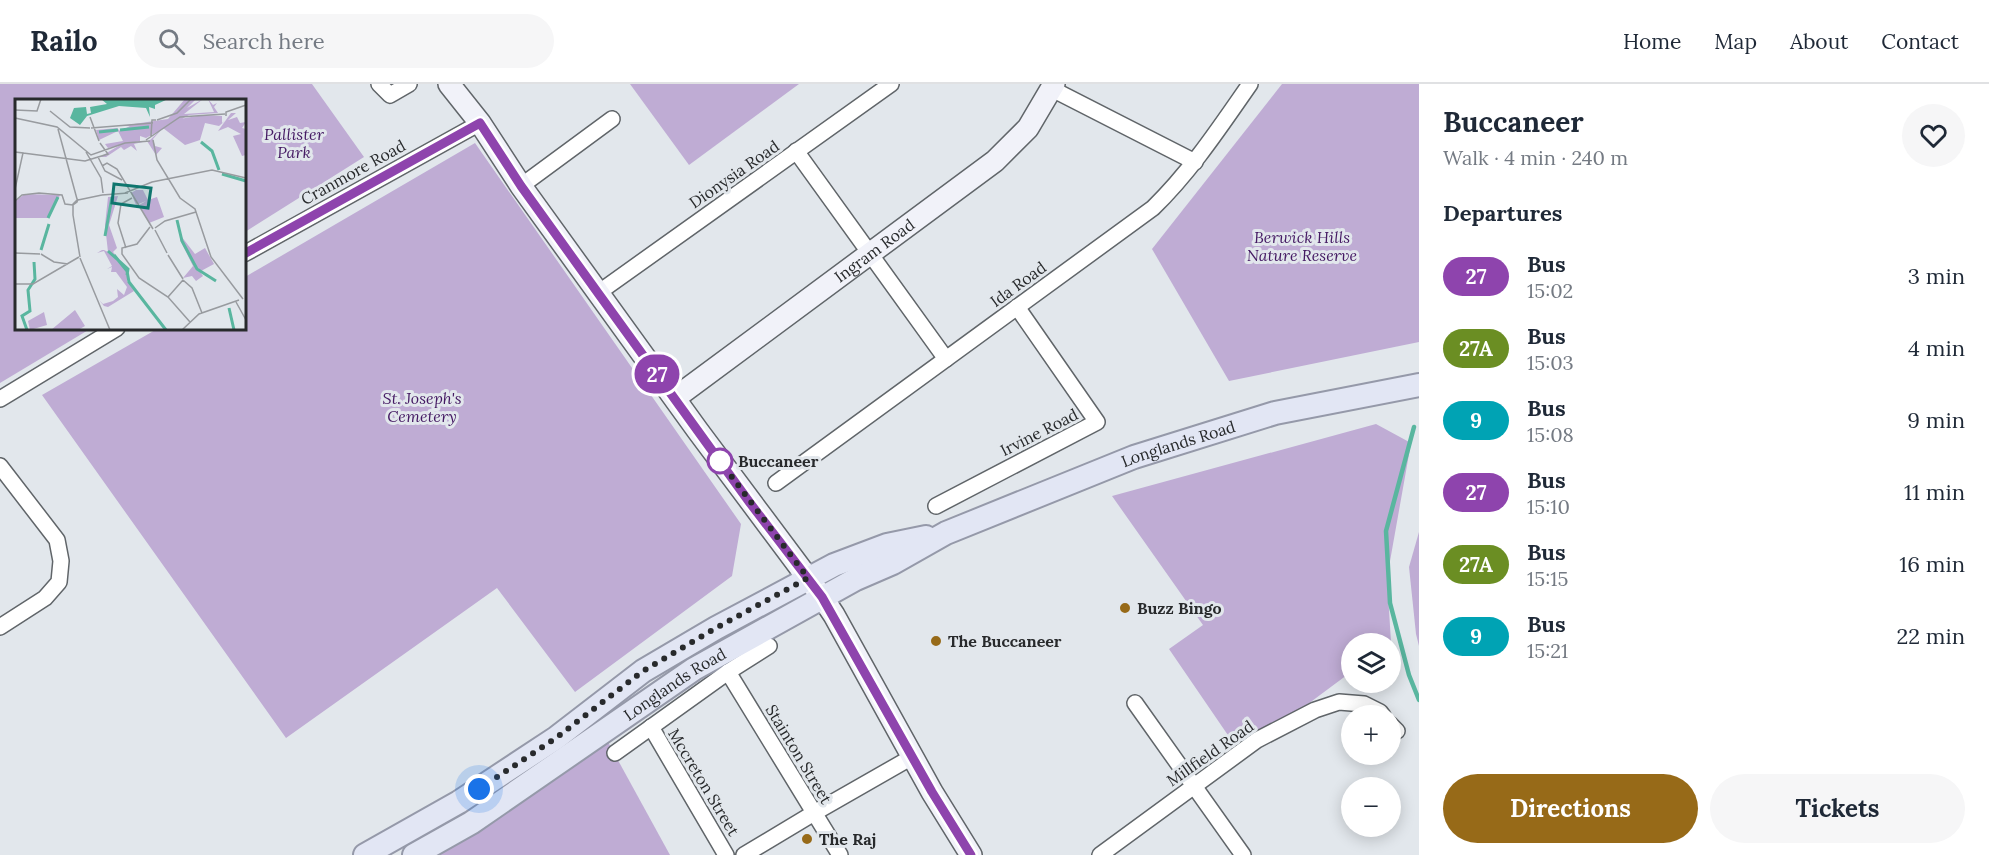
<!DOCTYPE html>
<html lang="en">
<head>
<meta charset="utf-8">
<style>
	body { margin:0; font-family:Lora,serif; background:#f6f6f7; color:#1f2937; height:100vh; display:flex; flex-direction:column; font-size:22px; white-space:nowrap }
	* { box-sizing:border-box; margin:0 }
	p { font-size:20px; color:#747a83 }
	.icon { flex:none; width:33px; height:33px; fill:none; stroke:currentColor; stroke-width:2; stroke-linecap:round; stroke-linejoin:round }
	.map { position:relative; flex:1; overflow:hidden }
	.panel { display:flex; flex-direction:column; background:#fff; width:570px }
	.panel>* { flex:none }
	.badge { padding:0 12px; border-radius:20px; font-size:21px; line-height:39px }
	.controls { position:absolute; left:1341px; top:549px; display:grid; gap:12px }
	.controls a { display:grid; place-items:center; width:60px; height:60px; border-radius:50%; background:#fff; box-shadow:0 3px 15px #0003; font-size:30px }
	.you { position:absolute; width:30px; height:30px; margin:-15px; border:4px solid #fff; border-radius:50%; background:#1a73e8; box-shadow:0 0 0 9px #1a73e833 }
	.map>.badge { position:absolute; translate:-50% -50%; box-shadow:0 0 0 3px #fff }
	h2 { padding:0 24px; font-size:22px; line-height:54px }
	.round { display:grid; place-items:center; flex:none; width:63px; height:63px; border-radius:32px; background:#f6f6f7 }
	.head { display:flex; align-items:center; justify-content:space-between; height:102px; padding:0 24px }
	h1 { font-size:28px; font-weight:800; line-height:45px }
	.action { display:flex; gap:12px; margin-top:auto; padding:12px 24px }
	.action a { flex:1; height:69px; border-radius:36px; background:#976a18; color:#fff; font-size:24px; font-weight:800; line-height:69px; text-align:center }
	.action a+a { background:#f6f6f7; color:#1f2937 }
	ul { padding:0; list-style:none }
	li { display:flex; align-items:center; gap:18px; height:72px; padding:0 24px }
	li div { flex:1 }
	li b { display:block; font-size:22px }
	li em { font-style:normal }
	li .badge { min-width:66px; font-weight:700; text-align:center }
	header { display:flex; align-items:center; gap:36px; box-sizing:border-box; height:84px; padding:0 30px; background:#fff; border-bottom:2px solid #e0e1e3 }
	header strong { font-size:28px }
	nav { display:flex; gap:33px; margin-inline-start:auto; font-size:21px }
	.search { width:420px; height:54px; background:#f6f6f7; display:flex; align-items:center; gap:15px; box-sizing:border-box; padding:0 21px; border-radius:33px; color:#747a83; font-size:22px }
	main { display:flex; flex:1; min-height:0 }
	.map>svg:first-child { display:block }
</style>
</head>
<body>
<header>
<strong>Railo</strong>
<div class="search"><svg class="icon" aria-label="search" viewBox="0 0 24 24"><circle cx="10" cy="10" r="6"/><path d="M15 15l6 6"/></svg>Search here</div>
<nav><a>Home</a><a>Map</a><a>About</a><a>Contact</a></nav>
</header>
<main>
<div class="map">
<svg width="1419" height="771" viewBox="0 0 1419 771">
	<rect width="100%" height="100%" fill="#e2e7ec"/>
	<g fill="#bfacd4">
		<polygon points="0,0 312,0 364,73 245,148 244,16 16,16 16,244 90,245 0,299"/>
		<polygon points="630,0 799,0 689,81"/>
		<polygon points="1282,0 1419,0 1419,258 1229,297 1152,165"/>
		<polygon points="475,59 741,440 732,492 575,608 497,504 286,654 42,311 157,245 244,244 245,193"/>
		<polygon points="1376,340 1411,359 1387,494 1391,558 1352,560 1351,588 1277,643 1234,660 1169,565 1203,541 1112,412"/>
		<polygon points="1419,448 1419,562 1416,550 1409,483"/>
		<polygon points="608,658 670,771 433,771"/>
	</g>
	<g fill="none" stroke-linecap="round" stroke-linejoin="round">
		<polyline stroke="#59b69f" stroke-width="4.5" points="1414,343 1386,447 1390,519 1409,591 1419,616"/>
		<g stroke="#606569" stroke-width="18">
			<g id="street">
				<polyline points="379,0 390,11 409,0"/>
				<polyline points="1052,5 1195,78"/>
				<polyline points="796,67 946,275"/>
				<polyline points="521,102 612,35"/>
				<polyline points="244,170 480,39"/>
				<polyline points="598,209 891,0"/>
				<polyline points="0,315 117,244"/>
				<polyline points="0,382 57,456 61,477 59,498 45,514 0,543"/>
				<path d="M 776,399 L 1153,124 C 1191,87 1220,43 1250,0"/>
				<polyline points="936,422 1097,338 1017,223"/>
				<polyline points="728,588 840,771"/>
				<polyline points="1135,619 1243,771"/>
				<polyline points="1390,640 1397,647"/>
				<polyline points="651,643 726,771"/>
				<polyline points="615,669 728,588 769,562"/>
				<polyline points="744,771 814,729 912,673"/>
				<polyline points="1100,771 1257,656 1315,626 1339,618 1364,620 1380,628 1383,632"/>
			</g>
		</g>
		<g stroke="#606569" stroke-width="24">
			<g id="secondary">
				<polyline points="449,0 480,39 521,102 698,347 822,513 834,531 932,708 971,771"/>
				<path id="s1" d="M 675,314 L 995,77 L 1028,44 L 1054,0"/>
			</g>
		</g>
		<g stroke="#9599a9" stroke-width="26">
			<g id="primary">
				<polyline points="365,771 459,718 556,654 643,587 716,544 834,481 887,461 926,453"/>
				<path id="s2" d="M 414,771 L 471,739 L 694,585 L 856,495 L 893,479 L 946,449 L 1134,373 L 1275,329 L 1419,301"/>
			</g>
		</g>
		<use href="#street" stroke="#fff" stroke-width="15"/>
		<use href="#secondary" stroke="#f1f2f9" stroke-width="21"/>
		<use href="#primary" stroke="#e2e6f4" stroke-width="22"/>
	</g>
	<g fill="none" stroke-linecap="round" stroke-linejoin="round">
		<g stroke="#fff" stroke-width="14">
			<polyline id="line" points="244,170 480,39 521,102 598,209 750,419 822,513 932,708 971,771"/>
		</g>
		<use href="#line" stroke="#8e44ad" stroke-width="9"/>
		<polyline stroke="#282a2c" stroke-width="6" stroke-dasharray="0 10.8" points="479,705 556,654 643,587 716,544 808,494 720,377"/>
	</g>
	<circle fill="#fff" stroke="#8e44ad" stroke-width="3" cx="720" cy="377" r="12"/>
	<g fill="#976a18" stroke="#e2e7ec" stroke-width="2">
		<circle cx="1125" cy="524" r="6"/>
		<circle cx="936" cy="557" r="6"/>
		<circle cx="807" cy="755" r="6"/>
	</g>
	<g text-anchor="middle" stroke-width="6" stroke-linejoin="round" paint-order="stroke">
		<g font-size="16" font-style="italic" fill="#441963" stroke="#e2e7ec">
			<text x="294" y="56">Pallister<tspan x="294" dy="18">Park</tspan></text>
			<text x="1302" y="159">Berwick Hills<tspan x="1302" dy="18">Nature Reserve</tspan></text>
			<text x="422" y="320">St. Joseph's<tspan x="422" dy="18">Cemetery</tspan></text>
		</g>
		<g font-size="16" fill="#282a2c" stroke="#e2e7ec">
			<text transform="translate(353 88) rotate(-29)" y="6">Cranmore Road</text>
			<text transform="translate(734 90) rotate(-35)" y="6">Dionysia Road</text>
			<text dy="6" stroke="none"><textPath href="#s1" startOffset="248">Ingram Road</textPath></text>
			<text transform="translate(1018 200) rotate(-36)" y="6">Ida Road</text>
			<text transform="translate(1039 348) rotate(-27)" y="6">Irvine Road</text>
			<text dy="6" stroke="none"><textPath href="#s2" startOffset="872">Longlands Road</textPath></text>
			<text dy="6" stroke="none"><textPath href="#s2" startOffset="312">Longlands Road</textPath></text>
			<text transform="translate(1210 669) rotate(-35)" y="6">Millfield Road</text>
			<text transform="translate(799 670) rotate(59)" y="6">Stainton Street</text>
			<text transform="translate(704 698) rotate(59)" y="6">Mccreton Street</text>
		</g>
		<g font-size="16" font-weight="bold" fill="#282a2c" stroke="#e2e7ec" text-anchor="start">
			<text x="738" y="383">Buccaneer</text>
		</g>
		<g font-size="16" font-weight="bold" fill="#282a2c" stroke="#e2e7ec" text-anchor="start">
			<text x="1137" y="530">Buzz Bingo</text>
			<text x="948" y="563">The Buccaneer</text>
			<text x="819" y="761">The Raj</text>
		</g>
	</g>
	<g transform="translate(15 15)">
		<rect width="231" height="231" fill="#e2e7ec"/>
		<path d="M 170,0 L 181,0 L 172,9 L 188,0 L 169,15 L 199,13 L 193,0 L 198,6 L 202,4 L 199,8 L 203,14 L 174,16 L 131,39 L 125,37 L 125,42 L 93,49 L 90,45 L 108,42 L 103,32 L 84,41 L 81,31 L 102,29 L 105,32 L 115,27 L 105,27 L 153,20 ZM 216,14 L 221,14 L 213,21 L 222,18 L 225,24 L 231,23 L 227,29 L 231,30 L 231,56 L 227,57 L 218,37 L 226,35 L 213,28 L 203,32 ZM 188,16 L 207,17 L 207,24 L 210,22 L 204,27 L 190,24 L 185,41 L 170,46 L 148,29 L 138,40 L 140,47 L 147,49 L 141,56 L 132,42 L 119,45 L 122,52 L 116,47 L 109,51 L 106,48 L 91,58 L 85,58 L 105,46 L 113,44 L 134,42 L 152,25 L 159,21 ZM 121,91 L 128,91 L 133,101 L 142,98 L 149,118 L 134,124 L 124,106 L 131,102 L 121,106 L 116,94 ZM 10,95 L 45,96 L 34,119 L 0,119 L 0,102 ZM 103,97 L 94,126 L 102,149 L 98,153 L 112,169 L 112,182 L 119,192 L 93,208 L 89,207 L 84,201 L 88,205 L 98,202 L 103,198 L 102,190 L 109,196 L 112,188 L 101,173 L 96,173 L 97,168 L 92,170 L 97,167 L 89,152 L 82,154 L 87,151 L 89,151 L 93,153 L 90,126 L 93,98 ZM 166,137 L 180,155 L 190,149 L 199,165 L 186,172 L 180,166 L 188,177 L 181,182 L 177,177 L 168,179 L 178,167 L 165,141 ZM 60,211 L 70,227 L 63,231 L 36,231 ZM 29,213 L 32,226 L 15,231 L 13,222 Z" fill="#bfacd4"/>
		<path d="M 86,0 L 153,0 L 140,6 L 140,10 L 134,8 L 135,18 L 131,9 L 104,7 L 72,17 L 65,26 L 55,19 L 59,9 L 71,8 L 72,15 L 76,14 L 75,8 L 92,5 Z" fill="#59b69f"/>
		<path fill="none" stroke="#59b69f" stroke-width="3" d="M 105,31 L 134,28M 84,33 L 103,31M 186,43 L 197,52 L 204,71M 207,75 L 231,82M 33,119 L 43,98M 162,121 L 167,142 L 182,170 L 201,182M 90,137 L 97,98M 26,151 L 34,125M 93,152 L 113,170 L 112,176M 99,156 L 112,172 L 114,183 L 151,231M 214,209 L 219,231M 12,231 L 7,217 L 15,212 L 13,191 L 20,180 L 19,163"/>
		<path fill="none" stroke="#989b9f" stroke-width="1.5" d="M 0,11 L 22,12 L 26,0M 35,12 L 55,28 L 75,29M 211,17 L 211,13 L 231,6M 75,18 L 84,42M 0,19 L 42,28 L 76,56 L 110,44 L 135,42M 142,21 L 162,14 L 176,0M 76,29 L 138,24M 43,30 L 62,100M 136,37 L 137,21 L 141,21M 131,41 L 165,18 L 210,15M 138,41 L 142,61 L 165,99 L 180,110 L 196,158 L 228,200M 0,53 L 8,54 L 0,90M 71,53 L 86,79 L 88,94M 8,54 L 70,62 L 93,55 L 85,44M 83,58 L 90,72 L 107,81M 87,67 L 92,64 L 102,70 L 138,130M 110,94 L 137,83 L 197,71 L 231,79M 87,96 L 113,94M 63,101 L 87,96M 0,102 L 7,96 L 24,94 L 47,96 L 50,105 L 58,106M 58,106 L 62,103 L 63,100 L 58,105 L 58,116 L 65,158M 135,128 L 122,145 L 107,149 L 107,155 L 124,179 L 153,198 L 175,223M 140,129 L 150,122 L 181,113M 140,131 L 152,154M 111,149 L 103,124 L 106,105 L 117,99M 0,154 L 25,155M 26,155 L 39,163 L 53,165M 153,156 L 168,180M 65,159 L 95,231M 168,181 L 177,189 L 187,214M 0,185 L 18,185 L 64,158M 153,198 L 168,181M 221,203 L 231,221M 167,231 L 184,215 L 224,201"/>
		<path fill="#0f766e" fill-opacity="0.15" stroke="#0f766e" stroke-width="3" d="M 99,85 L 136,89 L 133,109 L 97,104 Z"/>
		<rect width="231" height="231" fill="none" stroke="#282a2c" stroke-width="3"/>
	</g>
</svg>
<div class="controls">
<a><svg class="icon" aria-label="layers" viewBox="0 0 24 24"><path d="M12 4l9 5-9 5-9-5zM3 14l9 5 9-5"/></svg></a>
<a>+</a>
<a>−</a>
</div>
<div class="you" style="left:479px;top:705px"></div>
<b class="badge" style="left:657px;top:290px;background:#8e44ad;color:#fff">27</b>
</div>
<section class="panel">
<div class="head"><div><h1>Buccaneer</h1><p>Walk · 4 min · 240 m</p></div><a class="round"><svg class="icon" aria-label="heart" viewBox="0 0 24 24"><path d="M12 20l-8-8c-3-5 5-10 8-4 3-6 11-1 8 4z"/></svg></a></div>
<h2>Departures</h2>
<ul>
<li><span class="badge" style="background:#8e44ad;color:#fff">27</span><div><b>Bus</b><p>15:02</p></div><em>3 min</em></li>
<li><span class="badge" style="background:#6b8e23;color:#fff">27A</span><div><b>Bus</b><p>15:03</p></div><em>4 min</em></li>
<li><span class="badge" style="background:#00a3b4;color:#fff">9</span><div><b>Bus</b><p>15:08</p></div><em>9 min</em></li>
<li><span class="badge" style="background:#8e44ad;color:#fff">27</span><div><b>Bus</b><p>15:10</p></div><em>11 min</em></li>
<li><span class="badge" style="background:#6b8e23;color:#fff">27A</span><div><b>Bus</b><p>15:15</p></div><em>16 min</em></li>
<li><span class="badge" style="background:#00a3b4;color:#fff">9</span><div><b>Bus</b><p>15:21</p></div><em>22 min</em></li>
</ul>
<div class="action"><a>Directions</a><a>Tickets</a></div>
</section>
</main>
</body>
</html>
